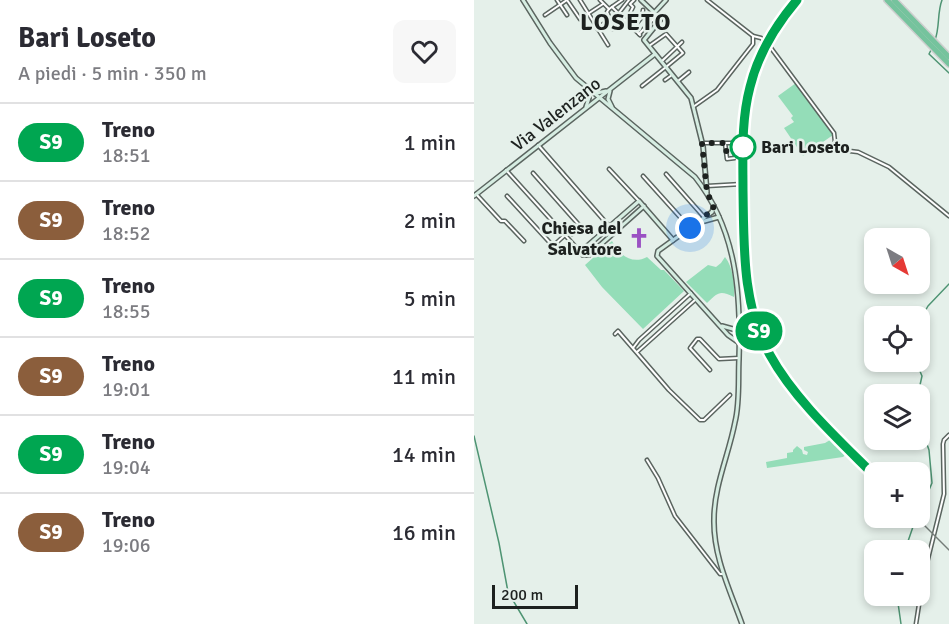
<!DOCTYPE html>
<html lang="it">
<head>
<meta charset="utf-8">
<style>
	body { margin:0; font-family:Signika,sans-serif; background:#f7f7f7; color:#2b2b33; height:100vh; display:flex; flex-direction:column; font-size:22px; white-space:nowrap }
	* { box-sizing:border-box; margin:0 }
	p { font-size:20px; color:#7c7c81 }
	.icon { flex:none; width:33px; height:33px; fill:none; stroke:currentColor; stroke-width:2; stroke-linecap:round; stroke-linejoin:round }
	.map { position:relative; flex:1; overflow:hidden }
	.drawer { display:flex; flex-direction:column; background:#fff; width:474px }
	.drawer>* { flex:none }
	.badge { padding:0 12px; border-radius:20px; font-size:21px; line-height:39px }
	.needle { width:39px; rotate:141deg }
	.tools { position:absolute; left:390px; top:228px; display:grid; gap:12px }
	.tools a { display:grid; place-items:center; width:66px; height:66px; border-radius:12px; background:#fff; box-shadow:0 3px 9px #0003; font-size:30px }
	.scale { position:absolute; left:18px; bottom:15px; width:86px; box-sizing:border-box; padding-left:6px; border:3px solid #1d211f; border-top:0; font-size:16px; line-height:21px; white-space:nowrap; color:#1d211f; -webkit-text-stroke:4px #e5f0ea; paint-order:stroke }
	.you { position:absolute; width:30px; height:30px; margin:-15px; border:4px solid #fff; border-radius:50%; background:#1a73e8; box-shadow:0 0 0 9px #1a73e833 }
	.map>.badge { position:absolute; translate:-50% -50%; box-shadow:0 0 0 3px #fff }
	.round { display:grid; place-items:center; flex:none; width:63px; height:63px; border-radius:12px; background:#f7f7f7 }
	.overview { display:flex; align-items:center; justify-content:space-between; height:102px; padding:0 18px }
	h1 { font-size:28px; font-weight:700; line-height:45px }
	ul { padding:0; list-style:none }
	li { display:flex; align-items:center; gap:18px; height:78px; padding:0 18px; border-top:2px solid #e1e1e2 }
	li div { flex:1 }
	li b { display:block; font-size:22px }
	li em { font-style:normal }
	li .badge { min-width:66px; font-weight:700; text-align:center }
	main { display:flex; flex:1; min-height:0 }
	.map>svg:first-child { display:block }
</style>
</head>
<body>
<main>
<section class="drawer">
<div class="overview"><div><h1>Bari Loseto</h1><p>A piedi · 5 min · 350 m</p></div><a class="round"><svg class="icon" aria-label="heart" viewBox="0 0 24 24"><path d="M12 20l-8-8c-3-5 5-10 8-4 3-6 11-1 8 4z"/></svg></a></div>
<ul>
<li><span class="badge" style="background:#00a651;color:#fff">S9</span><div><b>Treno</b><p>18:51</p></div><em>1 min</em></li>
<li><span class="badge" style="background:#8b5e3c;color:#fff">S9</span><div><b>Treno</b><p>18:52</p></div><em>2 min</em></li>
<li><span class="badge" style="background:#00a651;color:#fff">S9</span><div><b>Treno</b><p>18:55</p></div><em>5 min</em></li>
<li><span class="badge" style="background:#8b5e3c;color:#fff">S9</span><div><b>Treno</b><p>19:01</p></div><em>11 min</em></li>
<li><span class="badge" style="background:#00a651;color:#fff">S9</span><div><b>Treno</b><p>19:04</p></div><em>14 min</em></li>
<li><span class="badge" style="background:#8b5e3c;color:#fff">S9</span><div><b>Treno</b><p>19:06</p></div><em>16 min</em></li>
</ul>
</section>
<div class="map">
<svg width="475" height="624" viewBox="0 0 475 624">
	<rect width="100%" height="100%" fill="#e5f0ea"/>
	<polygon fill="#d4e7dc" points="273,85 279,88 274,113 274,182 264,182 262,140"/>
	<g fill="#94ddb8">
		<polygon points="322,83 359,135 329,156 310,128 320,122 317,118 319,116 304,96"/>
		<path d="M 138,241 C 145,255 158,265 173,257 L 187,270 L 190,270 L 210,291 L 169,329 L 128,287 L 111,265 Z"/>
		<path d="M 251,257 C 259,267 261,285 260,297 C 246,290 244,292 233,303 L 212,282 L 234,265 L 242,267 L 247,263 Z"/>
		<polygon points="356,440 361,446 363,441 368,446 372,454 369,457 293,468 292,462 313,458 313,453 319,452 319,450 323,446 328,450 329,454 333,455 334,452 330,450 330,447 351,443"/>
	</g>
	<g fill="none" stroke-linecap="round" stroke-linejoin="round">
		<g stroke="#4e9473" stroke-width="1.5">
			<path d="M 461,40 C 466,27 463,13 468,0"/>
			<polyline points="457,50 455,54 475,73"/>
			<polyline points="446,320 454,306 475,284"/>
			<polyline points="442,362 448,376 444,394"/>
			<polyline points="446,425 455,450 458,483 446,511"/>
			<polyline points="0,436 25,543 34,592 53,624"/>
			<polyline points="431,550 442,518"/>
			<polyline points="423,596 427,624"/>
		</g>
		<g stroke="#5b6560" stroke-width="5">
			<g id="street">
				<polyline points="83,0 93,15"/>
				<polyline points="93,0 106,19 129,4"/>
				<polyline points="106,0 134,45"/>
				<polyline points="126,0 135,9"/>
				<polyline points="233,0 279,36 287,38 294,44 360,133 361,142 367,150 384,152 415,167 475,216"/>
				<polyline points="138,7 166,35"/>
				<polyline points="135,9 148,0"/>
				<polyline points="135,9 133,12 136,19"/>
				<polyline points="144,14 155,0"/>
				<polyline points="71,15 93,0"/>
				<polyline points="133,21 142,18"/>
				<polyline points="152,21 159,7 156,4 160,0"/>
				<polyline points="123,28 132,22"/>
				<polyline points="159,28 168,17 169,10"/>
				<polyline points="139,29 151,20"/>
				<polyline points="165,34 183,15"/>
				<polyline points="175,46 192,34 209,53 192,67"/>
				<polyline points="188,61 208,42"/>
				<polyline points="191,80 198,75"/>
				<polyline points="204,81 215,72"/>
				<polyline points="168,86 192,67"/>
				<polyline points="219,107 243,90 279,44 279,36"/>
				<polyline points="228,143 260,143 261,158 253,159 251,143"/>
				<polyline points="64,145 135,226"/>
				<polyline points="135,169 165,201"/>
				<polyline points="32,170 109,255"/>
				<polyline points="59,173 106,226 98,234 96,232 92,236"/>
				<polyline points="192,174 230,217"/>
				<polyline points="169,176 215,227"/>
				<polyline points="233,186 268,184"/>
				<polyline points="2,194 27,221 31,221 50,241"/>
				<polyline points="33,196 79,246 91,235"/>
				<polyline points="141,334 144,331 195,390 226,420 230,420 256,395"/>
				<polyline points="159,348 165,340 217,293"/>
				<polyline points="163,352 221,300"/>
				<polyline points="236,370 216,348 223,339 226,339 245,359 265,358"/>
				<polyline points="173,460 184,478 201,516 246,574 249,574"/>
				<polyline points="442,624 449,579 470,494 469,444 470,440 475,435"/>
			</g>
		</g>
		<g stroke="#5b6560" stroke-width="6">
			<g id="secondary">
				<path d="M 49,0 L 76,43 L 102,78 L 221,177 C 263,230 267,294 265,359 C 264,379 266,402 261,422 C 255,454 240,486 240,519 C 239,556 256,590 268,624"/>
				<polyline points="167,0 187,19 170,40 217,98 229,146 233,192"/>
				<polyline points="181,12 192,0"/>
				<polyline points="111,88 115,98 112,107"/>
				<polyline points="118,91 123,93 132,91"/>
				<polyline points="136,91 134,99 138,107"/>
				<polyline points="0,196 181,54"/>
				<polyline points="170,206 115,255 109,255 111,248 165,201 199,240"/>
				<polyline points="240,206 238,212 184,251 183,256 254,335 264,342"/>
				<polyline points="227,222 245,217"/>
				<polyline points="248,326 266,331"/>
			</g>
		</g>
		<g stroke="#cdcece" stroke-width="8">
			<g id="highway">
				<polyline points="413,0 475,64"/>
				<polyline points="420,0 475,57"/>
			</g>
		</g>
		<use href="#street" stroke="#fff" stroke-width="2"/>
		<use href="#secondary" stroke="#d6ede2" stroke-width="3"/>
		<use href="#highway" stroke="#75c39d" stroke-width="5"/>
		<g stroke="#757c78" stroke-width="1.5">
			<path d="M 323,0 C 301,26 284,55 276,87 C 267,121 269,156 269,191 C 270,247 268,305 296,355 C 319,398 366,440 400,475"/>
			<polyline points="443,518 475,550"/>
		</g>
	</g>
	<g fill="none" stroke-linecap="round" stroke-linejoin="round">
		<g stroke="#fff" stroke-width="14">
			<path id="line" d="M 323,0 C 301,26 284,54 276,87 C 267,121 269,156 269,191 C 270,247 268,305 296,355 C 320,399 365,440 400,475"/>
		</g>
		<use href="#line" stroke="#00a651" stroke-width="9"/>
		<polyline stroke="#1d211f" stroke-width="6" stroke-dasharray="0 10.8" points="216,228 240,209 233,192 228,143 251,143 252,151 261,151 269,147"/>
	</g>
	<defs>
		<g id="church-bare" transform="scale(1.62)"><path d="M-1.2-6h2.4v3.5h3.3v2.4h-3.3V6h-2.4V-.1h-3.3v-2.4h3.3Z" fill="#9a51c3" stroke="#e5f0ea" stroke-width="2.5" paint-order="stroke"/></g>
	</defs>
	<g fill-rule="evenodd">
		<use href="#church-bare" x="165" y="238"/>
	</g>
	<circle fill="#fff" stroke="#00a651" stroke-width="3" cx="269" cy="147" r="12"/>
	<g text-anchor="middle" stroke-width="5" stroke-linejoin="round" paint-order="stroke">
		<g font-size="18" fill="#1d211f" stroke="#e5f0ea">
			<text transform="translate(82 114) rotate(-38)" y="6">Via Valenzano</text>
		</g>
		<g font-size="18" font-weight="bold" fill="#1d211f" stroke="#e5f0ea" text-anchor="start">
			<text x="287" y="153">Bari Loseto</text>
		</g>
		<g font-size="18" font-weight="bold" fill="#1d211f" stroke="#e5f0ea" text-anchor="end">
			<text x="148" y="234">Chiesa del<tspan x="148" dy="21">Salvatore</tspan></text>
		</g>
		<g font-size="24" font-weight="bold" letter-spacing="1.5" fill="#1d211f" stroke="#e5f0ea">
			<text x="152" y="30">LOSETO</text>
		</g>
	</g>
</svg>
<div class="tools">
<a><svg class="needle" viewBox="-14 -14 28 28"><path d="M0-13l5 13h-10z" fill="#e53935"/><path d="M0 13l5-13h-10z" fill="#7c7c81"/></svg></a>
<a><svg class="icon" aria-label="locate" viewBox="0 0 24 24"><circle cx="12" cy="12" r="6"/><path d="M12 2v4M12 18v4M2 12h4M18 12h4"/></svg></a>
<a><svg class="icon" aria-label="layers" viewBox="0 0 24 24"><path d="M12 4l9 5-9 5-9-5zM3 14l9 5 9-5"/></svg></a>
<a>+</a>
<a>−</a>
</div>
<div class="scale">200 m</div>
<div class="you" style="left:216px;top:228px"></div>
<b class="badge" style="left:285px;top:331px;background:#00a651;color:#fff">S9</b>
</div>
</main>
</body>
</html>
